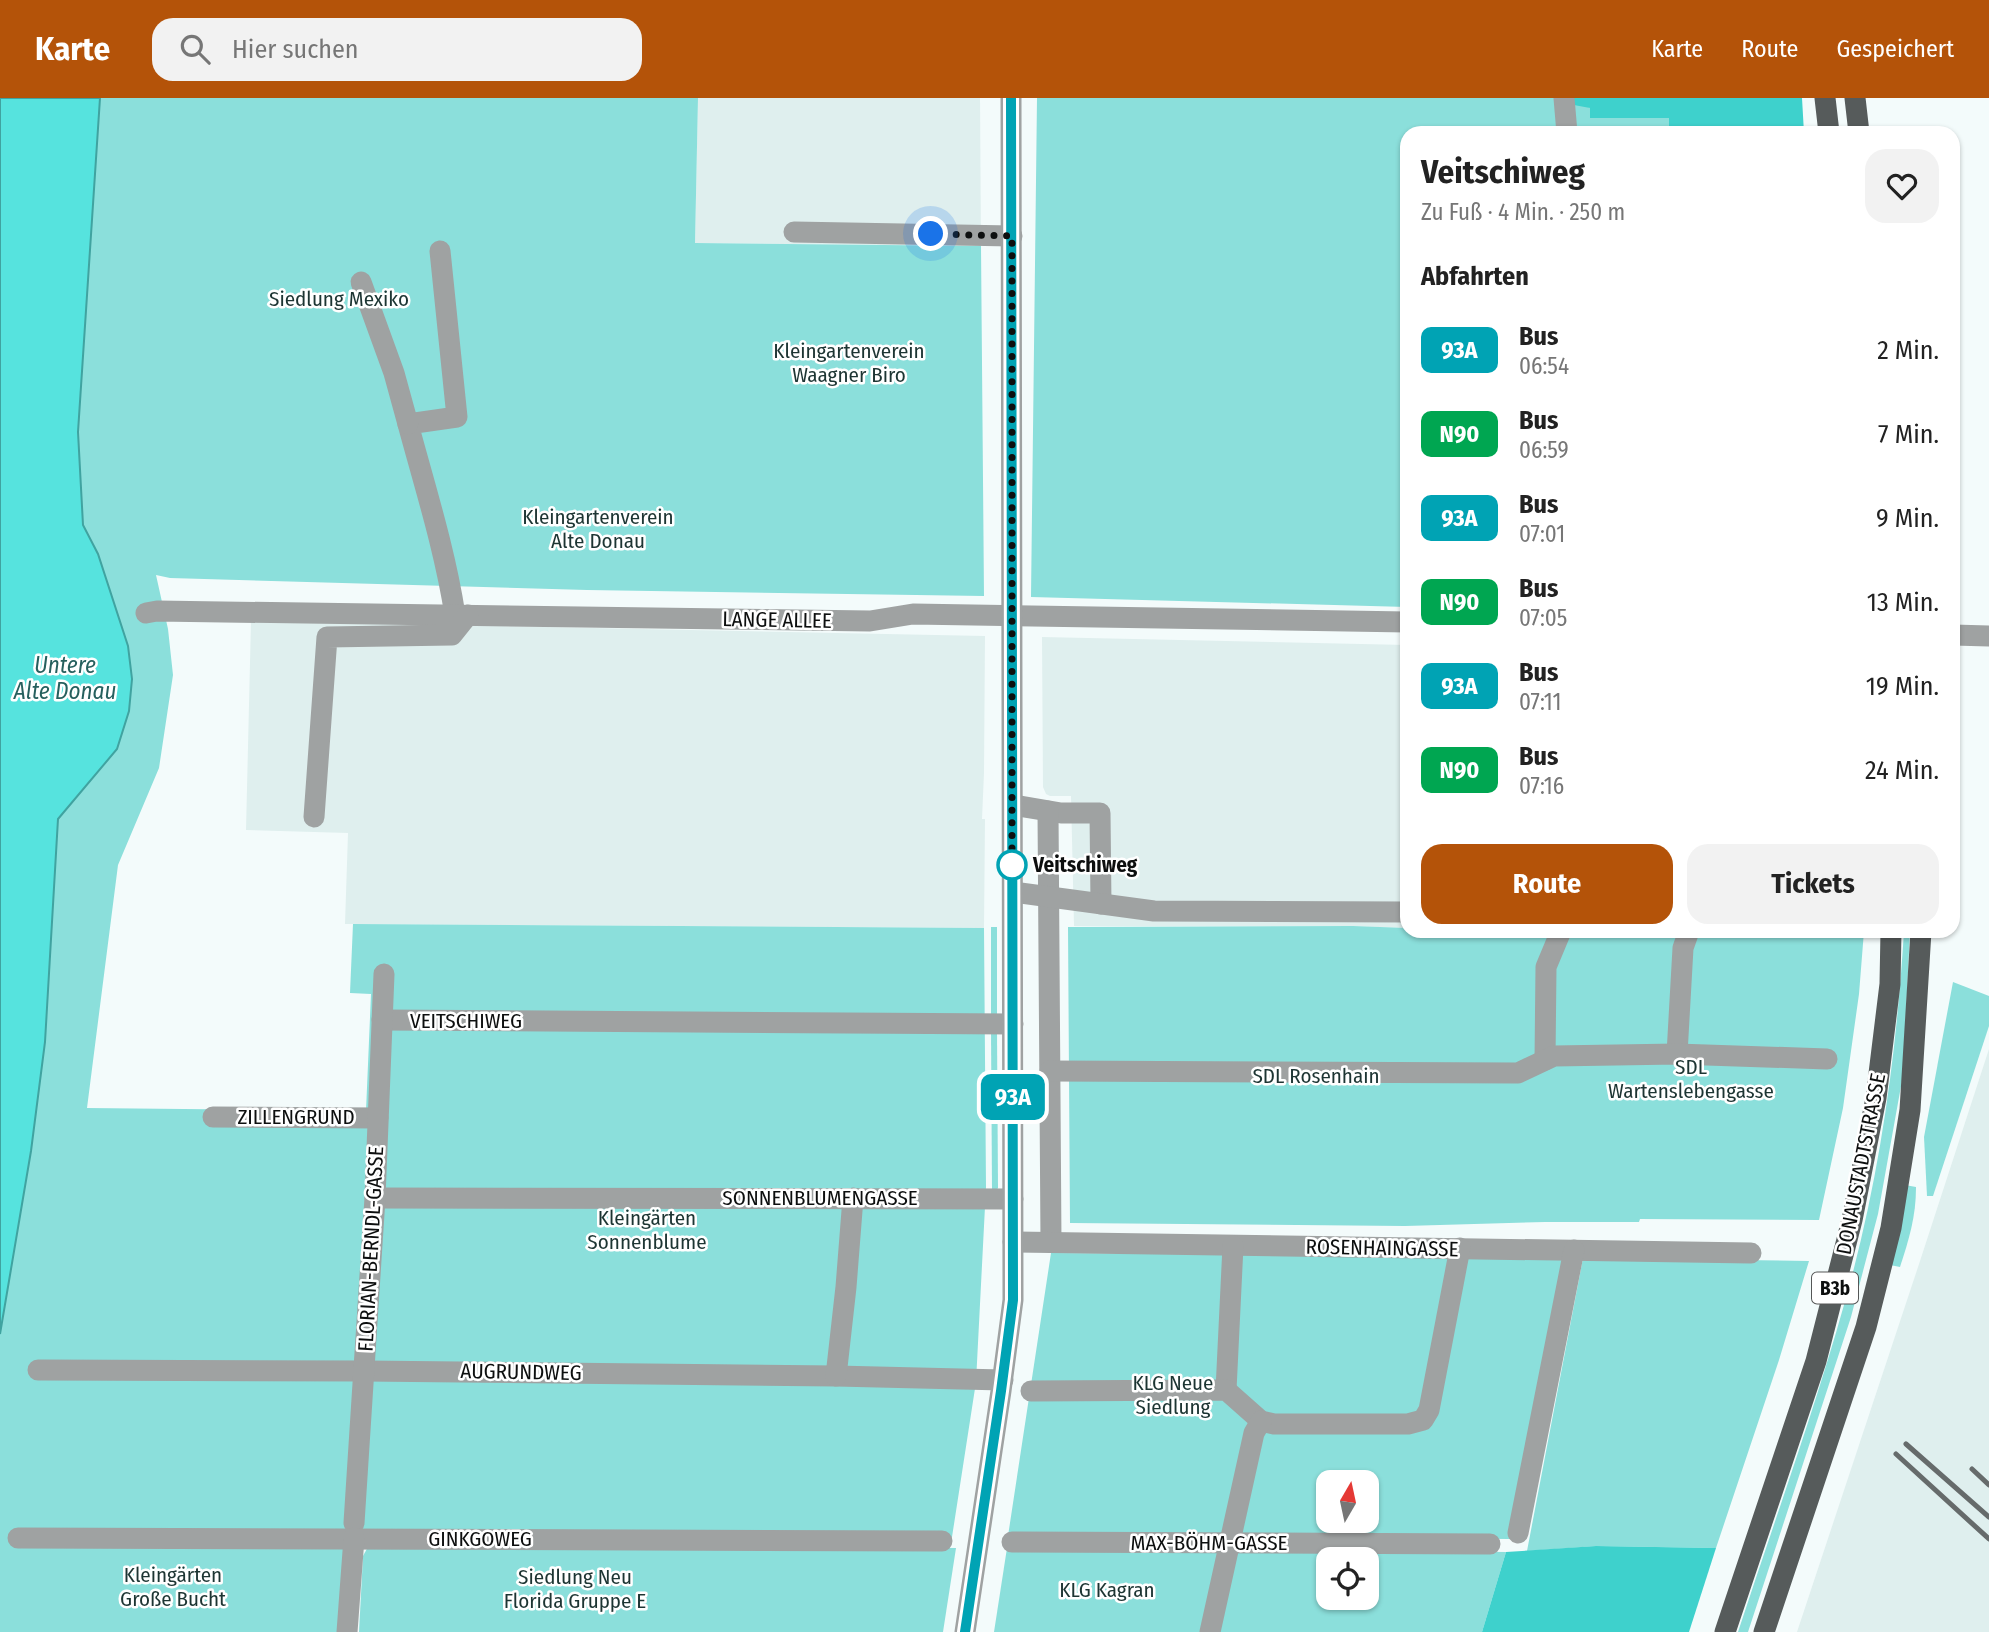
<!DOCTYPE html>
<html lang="de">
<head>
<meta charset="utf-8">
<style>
	body { margin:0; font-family:"Fira Sans Condensed",sans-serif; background:#f2f2f2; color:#222; height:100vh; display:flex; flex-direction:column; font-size:26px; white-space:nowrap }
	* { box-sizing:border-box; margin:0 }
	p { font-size:23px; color:#767676 }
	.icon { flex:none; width:38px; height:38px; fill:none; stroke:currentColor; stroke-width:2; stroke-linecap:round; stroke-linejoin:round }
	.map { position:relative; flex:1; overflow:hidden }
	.details { position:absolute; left:1400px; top:28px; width:560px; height:812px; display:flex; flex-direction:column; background:#fff; border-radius:21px; box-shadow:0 2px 5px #0004 }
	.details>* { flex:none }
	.badge { padding:0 14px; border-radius:10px; font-size:24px; line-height:46px }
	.needle { width:46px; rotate:9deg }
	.fabs { position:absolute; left:1316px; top:1372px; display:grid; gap:14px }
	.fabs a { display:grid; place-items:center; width:63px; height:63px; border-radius:14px; background:#fff; box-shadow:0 2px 5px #0004; font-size:35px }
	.you { position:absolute; width:35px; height:35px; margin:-18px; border:5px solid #fff; border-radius:50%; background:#1a73e8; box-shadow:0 0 0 10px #1a73e833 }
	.map>.badge { position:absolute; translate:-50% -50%; box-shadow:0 0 0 4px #fff }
	h2 { padding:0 21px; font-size:26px; line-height:63px }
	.round { display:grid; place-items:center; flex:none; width:74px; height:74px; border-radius:21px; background:#f2f2f2 }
	.head { display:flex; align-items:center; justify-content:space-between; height:119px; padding:0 21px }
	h1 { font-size:33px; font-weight:700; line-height:52px }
	.primary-button { display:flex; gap:14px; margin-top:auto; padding:14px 21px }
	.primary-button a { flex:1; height:80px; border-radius:21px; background:#b45309; color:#fff; font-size:28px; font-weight:700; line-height:80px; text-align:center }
	.primary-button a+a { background:#f2f2f2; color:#222 }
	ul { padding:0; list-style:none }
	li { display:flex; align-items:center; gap:21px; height:84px; padding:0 21px }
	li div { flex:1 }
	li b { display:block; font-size:26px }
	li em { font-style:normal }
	li .badge { min-width:77px; font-weight:700; text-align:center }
	header { display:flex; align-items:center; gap:42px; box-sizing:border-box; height:98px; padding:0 35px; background:#b45309; color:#fff }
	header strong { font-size:33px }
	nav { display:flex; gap:38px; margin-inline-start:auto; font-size:24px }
	.search { width:490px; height:63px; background:#f2f2f2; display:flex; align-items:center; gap:18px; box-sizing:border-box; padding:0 24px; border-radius:21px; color:#767676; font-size:26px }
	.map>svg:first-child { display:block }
</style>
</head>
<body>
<header>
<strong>Karte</strong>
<div class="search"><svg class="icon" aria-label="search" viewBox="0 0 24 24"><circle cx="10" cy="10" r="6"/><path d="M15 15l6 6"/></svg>Hier suchen</div>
<nav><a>Karte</a><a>Route</a><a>Gespeichert</a></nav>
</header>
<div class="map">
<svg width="1989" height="1534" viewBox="0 0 1989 1534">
	<rect width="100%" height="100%" fill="#f3fbfb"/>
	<g fill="#dfefee">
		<polygon points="698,0 980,0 981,148 695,145"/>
		<polygon points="251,523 985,538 984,675 982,721 985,721 984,830 345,826 348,735 246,732"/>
		<polygon points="1042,539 1407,547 1407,830 1352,828 1074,828 1071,698 1050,698 1046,696 1043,689"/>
		<polygon points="1989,951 1989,1534 1797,1534 1920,1163"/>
	</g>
	<g fill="#8bdfdb" fill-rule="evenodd">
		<polygon points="100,0 698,0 695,145 981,148 984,498 587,492 170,480 156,477 168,531 173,577 159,670 118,767 87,1010 366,1013 371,896 350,895 353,826 984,830 986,1089 976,1284 952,1439 347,1435 339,1534 0,1534 0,1236 31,1053 45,944 58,721 117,651 129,613 132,581 128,548 98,456 83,427 78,334"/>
		<polygon points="1037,0 1573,0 1590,10 1590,20 1669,20 1669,35 1407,35 1407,509 1031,499"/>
		<polygon points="1353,828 1407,830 1407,833 1864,833 1859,896 1843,1010 1819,1122 1640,1121 1639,1124 1545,1124 1405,1128 1070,1125 1068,829"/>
		<rect x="991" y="829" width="6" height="91"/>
		<path d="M 1904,833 L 1910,833 L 1903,977 L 1878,1116 L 1851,1219 L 1748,1534 L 1738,1534 C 1777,1415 1821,1295 1853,1174 C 1882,1063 1897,948 1904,833 Z"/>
		<polygon points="1953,884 1989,898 1989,928 1933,1098 1927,1098 1924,1039"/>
		<polygon points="991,933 997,933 998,1090 996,1093 992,1092"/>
		<path d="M 1905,1087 L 1916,1089 C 1916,1119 1909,1141 1900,1169 L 1890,1167 Z"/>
		<path d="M 1051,1155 L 1566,1158 L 1511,1441 L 1008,1438 ZM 1328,1384 L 1367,1384 L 1367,1423 L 1328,1423 Z"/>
		<polygon points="1583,1160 1809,1163 1779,1262 1716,1450 1596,1448 1527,1453"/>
		<polygon points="514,1445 956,1450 943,1534 359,1534 363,1458 369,1447"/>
		<polygon points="1007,1450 1220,1451 1202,1534 994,1534"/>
		<path d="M 1238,1451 L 1506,1454 L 1482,1534 L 1219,1534 ZM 1328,1461 L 1367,1461 L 1367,1500 L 1328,1500 Z"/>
	</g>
	<g fill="#3ed1cc">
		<polygon points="1573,0 1802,0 1804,35 1669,35 1669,20 1590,20 1590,10 1574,7"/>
		<polygon points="1596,1448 1716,1450 1689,1534 1482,1534 1506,1454"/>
	</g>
	<polygon fill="#56e3de" stroke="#40a3a0" stroke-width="2" points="0,0 100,0 78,334 83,427 98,456 128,548 132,581 129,613 117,651 58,721 45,944 31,1053 0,1236"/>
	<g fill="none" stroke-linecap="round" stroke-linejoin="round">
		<g stroke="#9fa2a2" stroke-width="21">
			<polyline points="1564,0 1567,35"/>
			<polyline points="794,134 1012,138"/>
			<path d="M 440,153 L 457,319 L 408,326 C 425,389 445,452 455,517"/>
			<polyline points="361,184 394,275 408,326"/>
			<polyline points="146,515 157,513 870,523 913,516 1407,524"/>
			<polyline points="1953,537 1989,538"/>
			<polyline points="1013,707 1061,715 1100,715 1101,806"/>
			<polyline points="1048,713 1051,1144"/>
			<polyline points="314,719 327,539 452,537 468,517"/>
			<polyline points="1013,794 1154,813 1407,814"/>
			<polyline points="382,922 1013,926"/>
			<polyline points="1677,956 1683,850 1689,833"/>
			<polyline points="1545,962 1546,869 1561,833"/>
			<polyline points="1050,973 1518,975 1554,958 1677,956 1827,961"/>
			<polyline points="213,1019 378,1020"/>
			<polyline points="375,1100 1013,1101"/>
			<polyline points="1013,1144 1751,1155"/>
			<polyline points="38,1272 364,1273 836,1278 1003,1282"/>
			<polyline points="836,1278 846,1189 853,1100"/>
			<polyline points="1226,1292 1233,1148"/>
			<polyline points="1031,1293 1226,1292 1261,1323 1274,1326 1408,1326 1423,1322 1429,1312 1460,1150"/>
			<polyline points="354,1425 375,1100 384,876"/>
			<polyline points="1518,1435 1574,1152"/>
			<polyline points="18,1440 942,1443"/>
			<polyline points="1012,1444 1490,1446"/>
			<polyline points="347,1534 354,1440"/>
			<polyline points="965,1534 1001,1293 1013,1202 1011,0"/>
			<polyline points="1210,1534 1254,1335 1261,1323"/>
		</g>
		<g stroke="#565b5b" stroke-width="21">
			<polyline points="1825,0 1829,35"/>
			<polyline points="1855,0 1859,35"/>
			<polyline points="1725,1534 1816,1263 1852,1122 1876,1000 1890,886 1891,833"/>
			<polyline points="1764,1534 1866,1229 1891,1130 1910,1012 1921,833"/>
		</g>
		<g stroke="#666b6b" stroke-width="5">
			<polyline points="1906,1346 1989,1419"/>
			<polyline points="1896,1356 1989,1441"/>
			<polyline points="1972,1371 1989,1387"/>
		</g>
	</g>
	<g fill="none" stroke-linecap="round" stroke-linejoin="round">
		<g stroke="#fff" stroke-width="16">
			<polyline id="line" points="965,1534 1001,1293 1013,1202 1011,0"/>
		</g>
		<use href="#line" stroke="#00a3b4" stroke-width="10"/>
		<polyline stroke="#0d0f0f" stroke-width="7" stroke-dasharray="0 12.6" points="931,136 1012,138 1012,767"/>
	</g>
	<circle fill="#fff" stroke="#00a3b4" stroke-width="3.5" cx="1012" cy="767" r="14"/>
	<g text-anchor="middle" stroke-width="5" stroke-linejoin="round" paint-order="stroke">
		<rect fill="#fff" stroke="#565757" stroke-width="2" x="1812" y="1174.5" width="46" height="31" rx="5"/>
		<g font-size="19" font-weight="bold" fill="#0d0f0f">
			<text x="1835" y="1197">B3b</text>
		</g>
		<g font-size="21" fill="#1d3533" stroke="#fff">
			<text x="339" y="208">Siedlung Mexiko</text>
			<text x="849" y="260">Kleingartenverein<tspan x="849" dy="24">Waagner Biro</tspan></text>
			<text x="598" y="426">Kleingartenverein<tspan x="598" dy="24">Alte Donau</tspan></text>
			<text x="1691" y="976">SDL<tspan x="1691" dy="24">Wartenslebengasse</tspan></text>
			<text x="1316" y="985">SDL Rosenhain</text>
			<text x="647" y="1127">Kleingärten<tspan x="647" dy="24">Sonnenblume</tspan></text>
			<text x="1173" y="1292">KLG Neue<tspan x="1173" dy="24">Siedlung</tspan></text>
			<text x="173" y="1484">Kleingärten<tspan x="173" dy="24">Große Bucht</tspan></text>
			<text x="575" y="1486">Siedlung Neu<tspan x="575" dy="24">Florida Gruppe E</tspan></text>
			<text x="1107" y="1499">KLG Kagran</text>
		</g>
		<g font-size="21" fill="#0d0f0f" stroke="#fff">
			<text transform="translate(777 522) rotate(1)" y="7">LANGE ALLEE</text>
			<text x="466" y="930">VEITSCHIWEG</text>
			<text x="296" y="1026">ZILLENGRUND</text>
			<text transform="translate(1861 1066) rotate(-79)" y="7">DONAUSTADTSTRASSE</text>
			<text x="820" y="1107">SONNENBLUMENGASSE</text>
			<text transform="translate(1382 1150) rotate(1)" y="7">ROSENHAINGASSE</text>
			<text transform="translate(371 1151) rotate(-87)" y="7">FLORIAN-BERNDL-GASSE</text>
			<text transform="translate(521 1274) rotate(1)" y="7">AUGRUNDWEG</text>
			<text x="480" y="1448">GINKGOWEG</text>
			<text x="1209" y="1452">MAX-BÖHM-GASSE</text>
		</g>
		<g font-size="21" font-weight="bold" fill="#0d0f0f" stroke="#fff" text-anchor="start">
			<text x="1033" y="774">Veitschiweg</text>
		</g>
		<g font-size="23" font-style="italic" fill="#26605e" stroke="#fff">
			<text x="65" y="575">Untere<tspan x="65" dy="26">Alte Donau</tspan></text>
		</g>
	</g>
</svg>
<div class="fabs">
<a><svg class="needle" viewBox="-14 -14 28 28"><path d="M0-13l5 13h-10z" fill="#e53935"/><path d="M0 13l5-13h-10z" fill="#767676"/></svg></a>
<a><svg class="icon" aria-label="locate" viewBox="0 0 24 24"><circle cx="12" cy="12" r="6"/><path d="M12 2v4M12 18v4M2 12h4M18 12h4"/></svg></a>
</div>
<div class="you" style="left:931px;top:136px"></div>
<b class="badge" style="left:1013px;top:999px;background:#00a3b4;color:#fff">93A</b>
<section class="details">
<div class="head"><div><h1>Veitschiweg</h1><p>Zu Fuß · 4 Min. · 250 m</p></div><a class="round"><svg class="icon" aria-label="heart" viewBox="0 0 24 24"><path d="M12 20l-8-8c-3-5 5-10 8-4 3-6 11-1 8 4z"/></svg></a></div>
<h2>Abfahrten</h2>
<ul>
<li><span class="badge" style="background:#00a3b4;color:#fff">93A</span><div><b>Bus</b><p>06:54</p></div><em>2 Min.</em></li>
<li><span class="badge" style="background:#00a651;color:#fff">N90</span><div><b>Bus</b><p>06:59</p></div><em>7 Min.</em></li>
<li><span class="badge" style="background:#00a3b4;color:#fff">93A</span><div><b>Bus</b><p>07:01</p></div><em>9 Min.</em></li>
<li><span class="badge" style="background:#00a651;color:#fff">N90</span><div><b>Bus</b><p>07:05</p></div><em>13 Min.</em></li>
<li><span class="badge" style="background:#00a3b4;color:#fff">93A</span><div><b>Bus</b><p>07:11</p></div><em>19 Min.</em></li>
<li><span class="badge" style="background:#00a651;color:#fff">N90</span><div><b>Bus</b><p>07:16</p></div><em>24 Min.</em></li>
</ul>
<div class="primary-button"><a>Route</a><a>Tickets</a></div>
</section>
</div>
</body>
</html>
